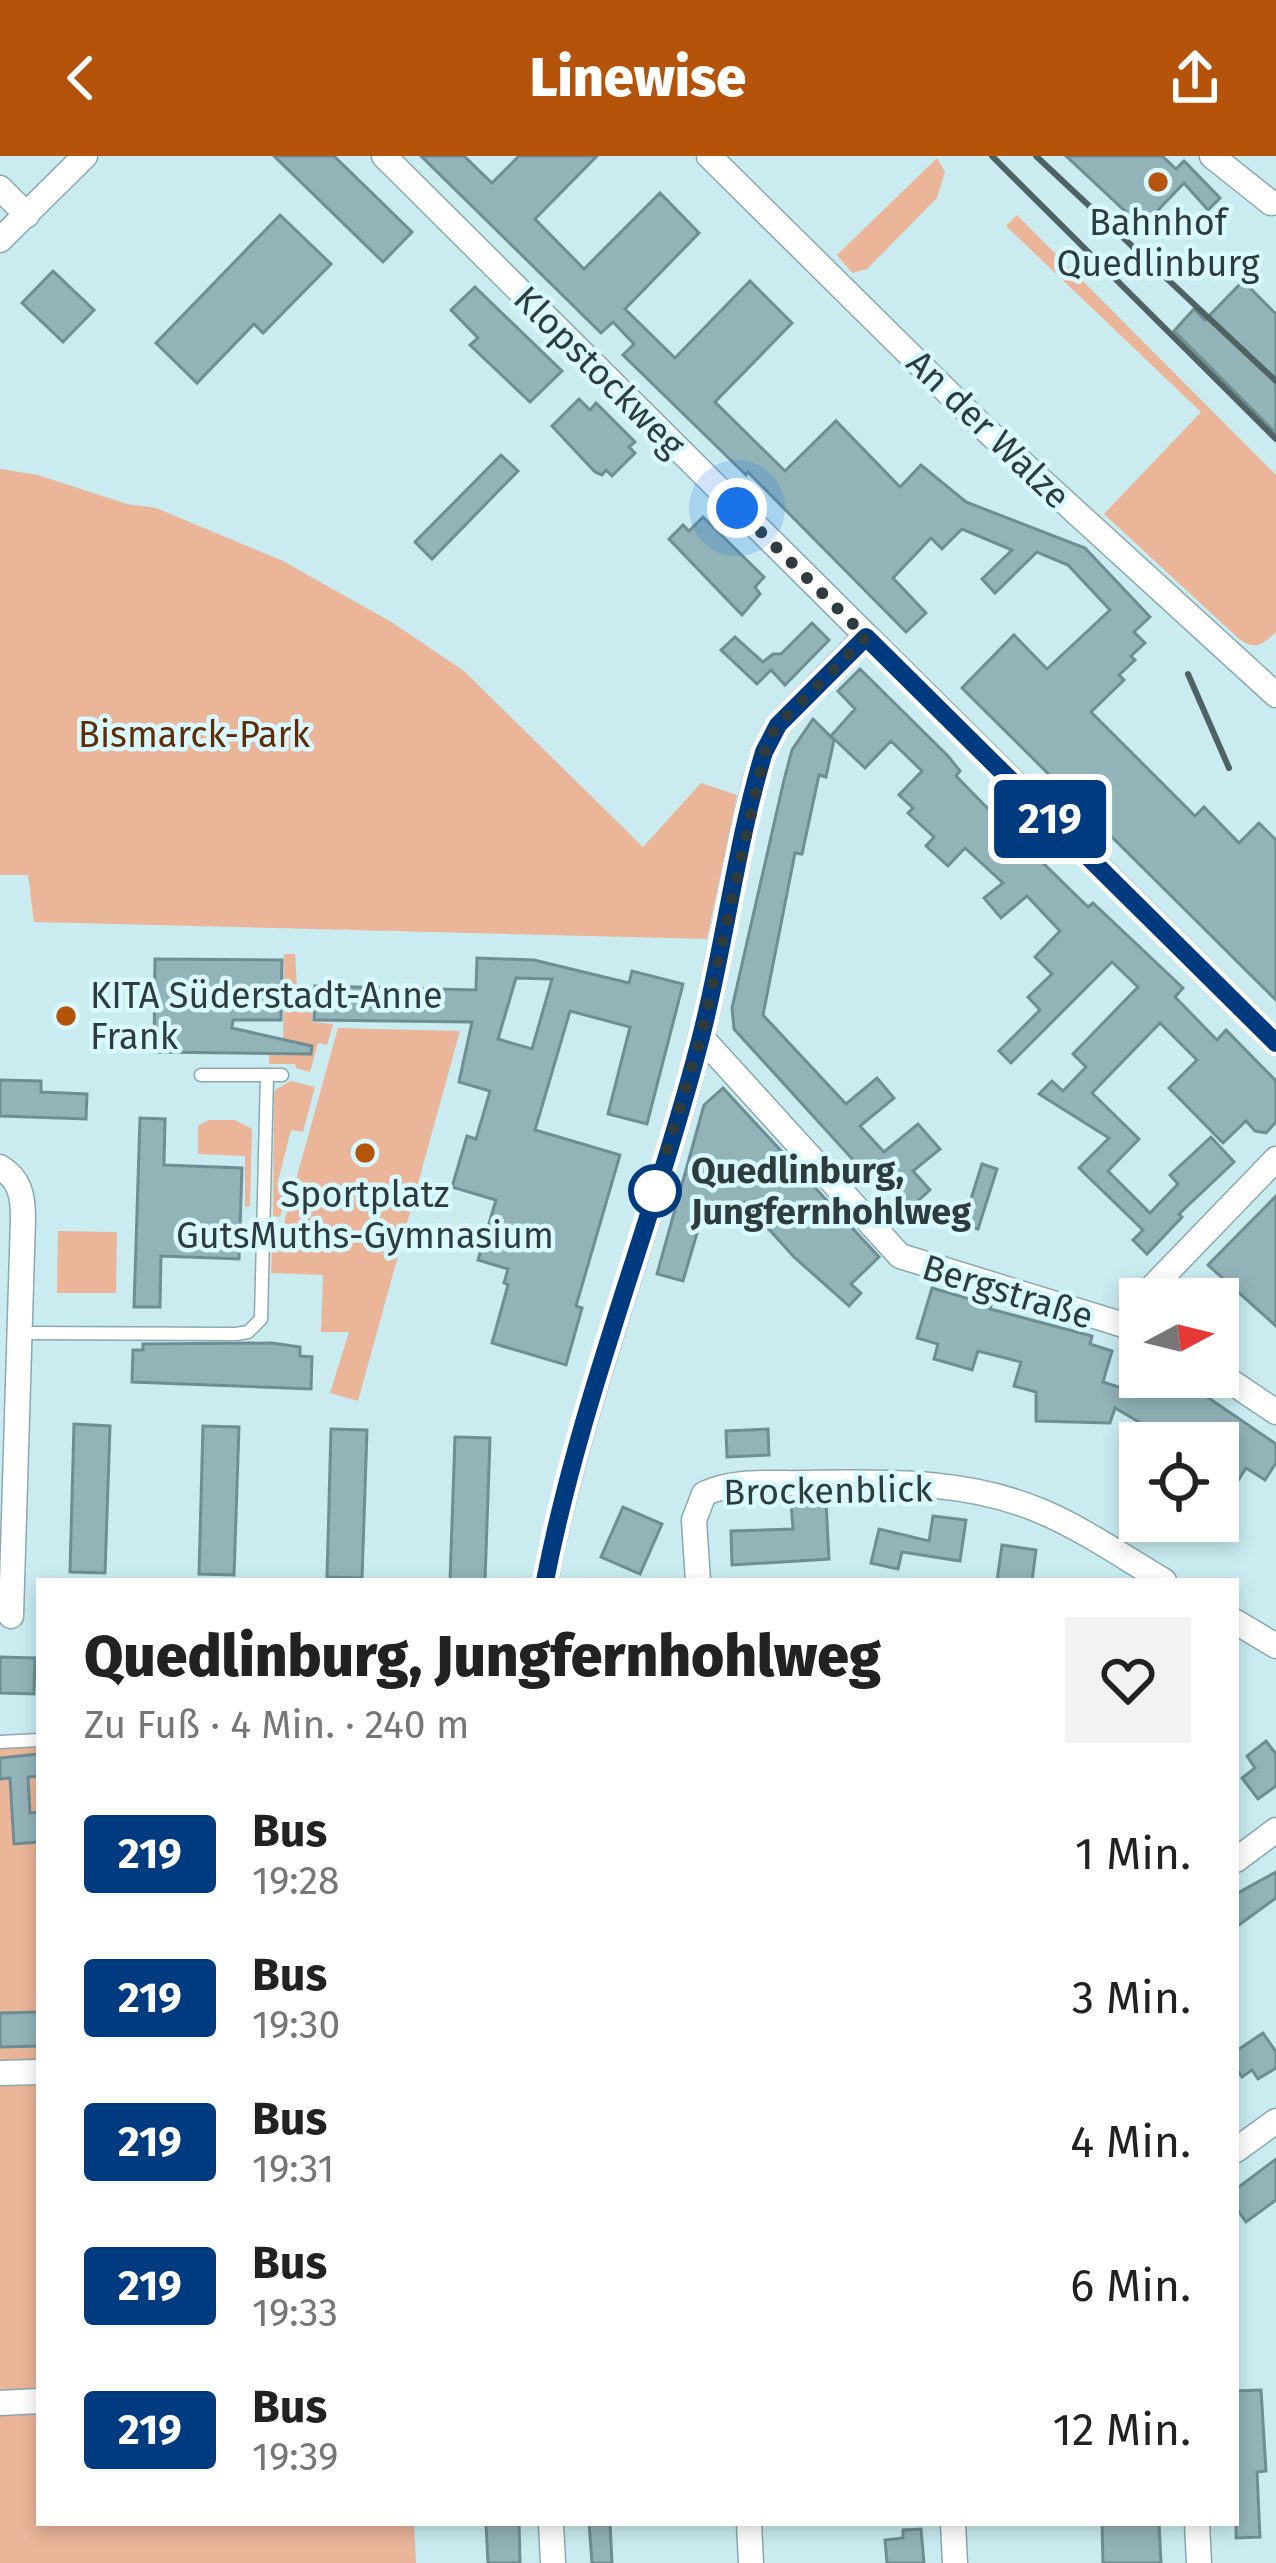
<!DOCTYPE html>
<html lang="de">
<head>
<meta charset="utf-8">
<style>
	body { margin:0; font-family:"Fira Sans",sans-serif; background:#f2f2f2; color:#222; height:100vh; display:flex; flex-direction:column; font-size:45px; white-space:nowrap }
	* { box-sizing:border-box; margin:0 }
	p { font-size:39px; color:#767676 }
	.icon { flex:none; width:66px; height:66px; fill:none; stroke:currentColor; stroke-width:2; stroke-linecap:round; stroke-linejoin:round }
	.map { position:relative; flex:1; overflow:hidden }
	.panel { position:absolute; left:36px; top:1422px; width:1203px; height:948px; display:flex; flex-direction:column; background:#fff; border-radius:0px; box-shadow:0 6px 18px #0003 }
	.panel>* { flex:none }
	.badge { padding:0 24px; border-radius:9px; font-size:42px; line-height:78px }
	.needle { width:78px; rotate:83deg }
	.buttons { position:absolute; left:1119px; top:1122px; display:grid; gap:24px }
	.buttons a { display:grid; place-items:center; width:120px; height:120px; border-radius:0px; background:#fff; box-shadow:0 6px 18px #0003; font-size:60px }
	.you { position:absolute; width:60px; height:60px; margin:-30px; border:9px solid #fff; border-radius:50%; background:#1a73e8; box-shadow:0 0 0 18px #1a73e833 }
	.map>.badge { position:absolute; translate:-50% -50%; box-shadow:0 0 0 6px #fff }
	.round { display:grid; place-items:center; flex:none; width:126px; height:126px; border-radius:0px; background:#f2f2f2 }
	.head { display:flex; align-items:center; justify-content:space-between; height:204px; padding:0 48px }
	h1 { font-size:57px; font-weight:800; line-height:90px }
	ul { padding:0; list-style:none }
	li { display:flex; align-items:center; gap:36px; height:144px; padding:0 48px }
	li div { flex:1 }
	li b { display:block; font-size:45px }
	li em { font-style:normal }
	li .badge { min-width:132px; font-weight:700; text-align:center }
	header { display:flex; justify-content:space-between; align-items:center; height:156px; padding:0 48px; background:#b45309; color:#fff; font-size:54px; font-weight:800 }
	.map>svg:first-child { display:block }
</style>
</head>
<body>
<header><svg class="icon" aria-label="back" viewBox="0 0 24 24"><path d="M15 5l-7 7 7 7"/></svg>Linewise<svg class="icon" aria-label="share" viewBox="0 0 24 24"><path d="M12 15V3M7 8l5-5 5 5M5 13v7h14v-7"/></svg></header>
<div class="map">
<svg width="1276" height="2407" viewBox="0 0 1276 2407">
	<rect width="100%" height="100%" fill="#caecf1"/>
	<g fill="#eab599">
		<polygon points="937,2 945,16 937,42 867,113 852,117 837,99"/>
		<path d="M 1017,59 L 1276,319 L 1276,476 C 1262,489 1255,495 1238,482 L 1104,358 L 1201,256 L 1006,70 Z"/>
		<polygon points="0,313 38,319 127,348 156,352 283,405 393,467 464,515 643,691 701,627 737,639 707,783 34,766 28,719 0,719"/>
		<polygon points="284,798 295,798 297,830 312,831 312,866 333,868 327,889 318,887 310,916 296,912 295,908 269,908 269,899 283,899"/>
		<polygon points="338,872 460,875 358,1245 330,1237 349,1176 321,1176 323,1119 271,1117 273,1074 335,1091 337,1083 284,1067"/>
		<polygon points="291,925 315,931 303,976 291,974 277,1029 287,1035 280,1061 273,1060 274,941 275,934"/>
		<polygon points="209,964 235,964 252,973 250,1050 245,1051 245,1000 198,998 198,970"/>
		<polygon points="58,1075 117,1076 116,1137 57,1137"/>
		<polygon points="39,1587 39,2367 414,2367 416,2407 0,2407 0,1589"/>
	</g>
	<g fill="#92b3b8" stroke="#6e8e93" stroke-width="3" fill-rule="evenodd">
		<polygon points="274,0 334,0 412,76 383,106"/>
		<polygon points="421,0 464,0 492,27 519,0 597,0 535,63 584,113 660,37 699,77 625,153 675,202 750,125 792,167 715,246 785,315 836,265 900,331 921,309 966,346 1085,392 1150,461 1134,476 1145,487 1131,500 1135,504 1119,519 1124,524 1091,556 1195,660 1204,651 1239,687 1259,667 1276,684 1276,844 962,532 1014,479 1047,513 1110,454 1068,409 1037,396 995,437 982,423 1012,394 962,373 942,393 931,382 893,422 926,457 906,476 748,316 746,319 623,199 634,188 613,166 601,177"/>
		<polygon points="1066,0 1162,0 1176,13 1184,5 1220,42 1208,54 1184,27 1142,71"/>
		<polygon points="280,59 331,108 263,177 254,168 197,227 156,187"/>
		<polygon points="53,115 94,154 63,186 22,147"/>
		<polygon points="1243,125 1276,158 1276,277 1174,175 1194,153 1205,164"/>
		<polygon points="475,131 562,215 530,246 470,189 478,182 451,154"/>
		<polygon points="579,243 590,254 596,247 635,286 629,291 635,297 612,320 606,314 602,319 595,316 552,270"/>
		<polygon points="501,299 518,315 432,403 415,386"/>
		<polygon points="703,361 764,421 755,431 760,438 742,459 669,383 683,369 689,375"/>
		<polygon points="812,467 829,484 785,529 771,514 757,528 721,494 735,481 763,506 773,498 781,498"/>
		<polygon points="860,513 948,600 960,615 956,620 1003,668 1088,751 1093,747 1183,832 1175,841 1217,884 1226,874 1276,925 1276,966 1266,977 1255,975 1246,965 1223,987 1169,932 1197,904 1160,867 1092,937 1139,983 1108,1015 1150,1057 1178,1028 1170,1019 1211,981 1234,1006 1179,1058 1182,1061 1147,1098 1133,1084 1143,1074 1079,1012 1109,982 1039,938 1052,925 1063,935 1086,911 1073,898 1138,831 1112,806 1011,907 999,895 1040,854 1028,841 1052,818 1035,801 1060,775 1027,740 1001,762 984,742 1003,727 965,692 948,710 926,690 934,681 908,657 913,652 899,639 922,615 891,585 865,612 831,580 855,553 838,535"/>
		<polygon points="813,563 834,584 826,621 819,619 802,698 795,697 794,702 763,859 846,948 877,922 894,942 860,970 884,996 918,968 940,993 913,1015 930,1034 911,1051 873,1008 864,1016 734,873 732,852 784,624 792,594"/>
		<path d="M 477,802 L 534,804 L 629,827 L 632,815 L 683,828 L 647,968 L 608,958 L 630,871 L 570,855 L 535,974 L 620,999 L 576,1150 L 582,1152 L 566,1209 L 492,1187 L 508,1129 L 504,1127 L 508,1113 L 478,1104 L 496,1044 L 452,1031 L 467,980 L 476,983 L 490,935 L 459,926 L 472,866 L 314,864 L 315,830 L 476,834 ZM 516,822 L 552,823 L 532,893 L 498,883 Z"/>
		<polygon points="155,803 282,804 281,864 233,864 232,872 312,890 311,898 154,896"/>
		<polygon points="0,924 41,925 41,936 87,938 86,963 0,960"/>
		<polygon points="723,932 879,1101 851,1128 861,1137 849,1150 794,1101 745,1047 739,1070 702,1060 683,1125 657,1118 704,949"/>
		<polygon points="140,962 165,963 164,1009 242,1012 239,1103 161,1100 160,1151 134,1151"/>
		<polygon points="982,1008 997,1013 978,1073 963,1068"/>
		<polygon points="1276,1040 1276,1170 1208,1109"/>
		<polygon points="932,1132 991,1149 990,1153 1092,1180 1090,1188 1112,1195 1103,1226 1134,1236 1144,1221 1178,1221 1276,1288 1276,1307 1265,1324 1246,1312 1234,1331 1218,1320 1218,1287 1208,1287 1185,1272 1175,1287 1115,1252 1110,1267 1036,1265 1036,1236 1014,1230 1021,1206 978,1195 972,1214 934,1203 938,1188 917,1182"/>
		<polygon points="272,1187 300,1191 300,1200 312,1201 311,1233 132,1226 133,1194 143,1194 143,1188"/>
		<polygon points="74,1268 110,1270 105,1417 70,1416"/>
		<polygon points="203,1270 239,1271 234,1419 199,1418"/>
		<polygon points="331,1273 367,1274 362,1422 327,1421"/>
		<polygon points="768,1273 769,1299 727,1301 726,1275"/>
		<polygon points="455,1281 490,1282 485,1425 450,1425"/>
		<polygon points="826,1345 829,1403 732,1409 731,1375 793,1373 791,1347"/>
		<polygon points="623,1351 662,1368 640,1418 601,1401"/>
		<polygon points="933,1360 966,1364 960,1405 902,1396 898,1413 871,1407 879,1373 929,1385"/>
		<polygon points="1002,1389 1036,1394 1032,1425 997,1425"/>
		<polygon points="0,1501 35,1502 34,1538 0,1537"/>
		<polygon points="1266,1585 1276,1598 1276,1630 1258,1643 1242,1622 1255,1612 1247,1600"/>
		<polygon points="39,1598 39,1620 28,1621 30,1657 39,1656 39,1686 14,1688 10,1622 0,1623 0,1602"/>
		<polygon points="1276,1716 1276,1742 1236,1771 1236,1738"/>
		<polygon points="39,1856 39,1890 0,1891 0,1857"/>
		<polygon points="1263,1877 1276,1896 1276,1912 1258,1923 1252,1914 1242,1921 1236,1912 1236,1895"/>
		<polygon points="1276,2003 1276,2044 1246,2066 1236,2052 1236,2033"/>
		<polygon points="1261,2234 1266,2315 1257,2316 1260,2381 1236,2382 1236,2235"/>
		<polygon points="486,2367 519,2367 520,2407 488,2407"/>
		<polygon points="589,2367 610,2367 612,2407 592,2407"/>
		<polygon points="1102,2367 1159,2367 1161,2407 1103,2407"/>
		<polygon points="921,2373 924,2407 887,2407 885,2384 903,2382 903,2374"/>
	</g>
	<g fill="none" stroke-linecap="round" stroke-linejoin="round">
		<g stroke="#89a9ae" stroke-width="15">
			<g id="service">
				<polyline points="201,919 282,919"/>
				<polyline points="20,1177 236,1178 248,1176 261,1163 267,919"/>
				<polyline points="0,1586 39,1584"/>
			</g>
		</g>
		<g stroke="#89a9ae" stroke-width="27">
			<g id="minor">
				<polyline points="384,0 1276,887"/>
				<polyline points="709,0 986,274 1276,539"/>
				<polyline points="1212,0 1271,47"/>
				<polyline points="0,32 27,59"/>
				<polyline points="0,84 85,0"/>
				<polyline points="701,881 900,1100 1140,1174"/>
				<path d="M 0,1011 C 20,1023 23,1040 23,1062 L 11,1460"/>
				<polyline points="1141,1143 1276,1003"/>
				<polyline points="1218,1217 1276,1256"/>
				<path d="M 545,1425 C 582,1240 654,1064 701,881 C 725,788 735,689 764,596 L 778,569 L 866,480"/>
				<path d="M 698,1425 L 694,1364 L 704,1338 C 734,1323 772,1328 805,1327 C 885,1326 967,1323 1043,1356 C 1085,1374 1125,1402 1164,1425"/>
				<polyline points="1236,1466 1276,1490"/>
				<polyline points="1236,1704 1276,1674"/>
				<polyline points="0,1917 39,1916"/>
				<polyline points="1236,1994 1276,1965"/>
				<polyline points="0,2247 39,2245"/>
				<polyline points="551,2367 553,2407"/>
				<polyline points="749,2367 751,2407"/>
				<polyline points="953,2367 955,2407"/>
				<polyline points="1197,2367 1199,2407"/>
			</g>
		</g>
		<use href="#service" stroke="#fff" stroke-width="12"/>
		<use href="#minor" stroke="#fff" stroke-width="24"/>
		<g stroke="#4f6264" stroke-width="6">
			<polyline points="992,0 1276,283"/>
			<polyline points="1036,0 1276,225"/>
			<polyline points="1188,518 1229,612"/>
		</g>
	</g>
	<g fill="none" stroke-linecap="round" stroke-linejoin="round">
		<g stroke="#fff" stroke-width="27">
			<path id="line" d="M 545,1425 C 581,1240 654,1064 701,881 C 725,787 736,689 764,596 L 778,569 L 866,481 L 1276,887"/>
		</g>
		<use href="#line" stroke="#003b80" stroke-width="18"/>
		<polyline stroke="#2e3c3e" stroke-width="12" stroke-dasharray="0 21.6" points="655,1035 701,881 767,586 778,569 866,481 737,352"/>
	</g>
	<g fill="#b4550b" stroke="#d7f9ff" stroke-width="4.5">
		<circle cx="1158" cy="26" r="12"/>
		<circle cx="66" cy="860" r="12"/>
		<circle cx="365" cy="997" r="12"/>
	</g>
	<circle fill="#fff" stroke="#003b80" stroke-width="6" cx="655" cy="1035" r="24"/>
	<g text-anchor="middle" stroke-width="9" stroke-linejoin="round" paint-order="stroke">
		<g font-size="36" fill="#2e3c3e" stroke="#d7f9ff">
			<text x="1158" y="79">Bahnhof<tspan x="1158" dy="41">Quedlinburg</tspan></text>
			<text x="90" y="852" text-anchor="start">KITA Süderstadt-Anne<tspan x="90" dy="41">Frank</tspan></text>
			<text x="365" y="1051">Sportplatz<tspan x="365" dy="41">GutsMuths-Gymnasium</tspan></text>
		</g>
		<g font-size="36" fill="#2e3c3e" stroke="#d7f9ff">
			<text transform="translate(600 215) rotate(45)" y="13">Klopstockweg</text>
			<text transform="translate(989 273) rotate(44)" y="13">An der Walze</text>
			<text transform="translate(1008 1135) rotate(17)" y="13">Bergstraße</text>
			<text transform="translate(828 1334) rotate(-1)" y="13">Brockenblick</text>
		</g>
		<g font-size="36" fill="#602b05" stroke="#d7f9ff">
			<text x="194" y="591">Bismarck-Park</text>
		</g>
		<g font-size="36" font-weight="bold" fill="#2e3c3e" stroke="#d7f9ff" text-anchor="start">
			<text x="691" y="1027">Quedlinburg,<tspan x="691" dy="41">Jungfernhohlweg</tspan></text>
		</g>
	</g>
</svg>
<div class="buttons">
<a><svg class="needle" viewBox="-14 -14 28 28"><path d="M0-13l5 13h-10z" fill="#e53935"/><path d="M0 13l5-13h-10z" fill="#767676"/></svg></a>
<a><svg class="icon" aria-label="locate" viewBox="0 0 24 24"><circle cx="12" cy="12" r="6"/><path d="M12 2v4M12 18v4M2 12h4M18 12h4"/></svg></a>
</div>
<div class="you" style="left:737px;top:352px"></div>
<b class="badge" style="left:1050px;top:663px;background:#003b80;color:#fff">219</b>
<section class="panel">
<div class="head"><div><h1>Quedlinburg, Jungfernhohlweg</h1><p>Zu Fuß · 4 Min. · 240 m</p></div><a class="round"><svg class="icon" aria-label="heart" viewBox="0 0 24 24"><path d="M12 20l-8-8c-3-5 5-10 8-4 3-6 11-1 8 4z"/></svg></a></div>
<ul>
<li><span class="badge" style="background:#003b80;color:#fff">219</span><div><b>Bus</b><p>19:28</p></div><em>1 Min.</em></li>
<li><span class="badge" style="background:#003b80;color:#fff">219</span><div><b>Bus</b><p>19:30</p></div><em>3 Min.</em></li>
<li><span class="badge" style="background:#003b80;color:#fff">219</span><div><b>Bus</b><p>19:31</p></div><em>4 Min.</em></li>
<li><span class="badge" style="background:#003b80;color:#fff">219</span><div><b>Bus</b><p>19:33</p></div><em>6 Min.</em></li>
<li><span class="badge" style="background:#003b80;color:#fff">219</span><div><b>Bus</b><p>19:39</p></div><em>12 Min.</em></li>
</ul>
</section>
</div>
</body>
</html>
